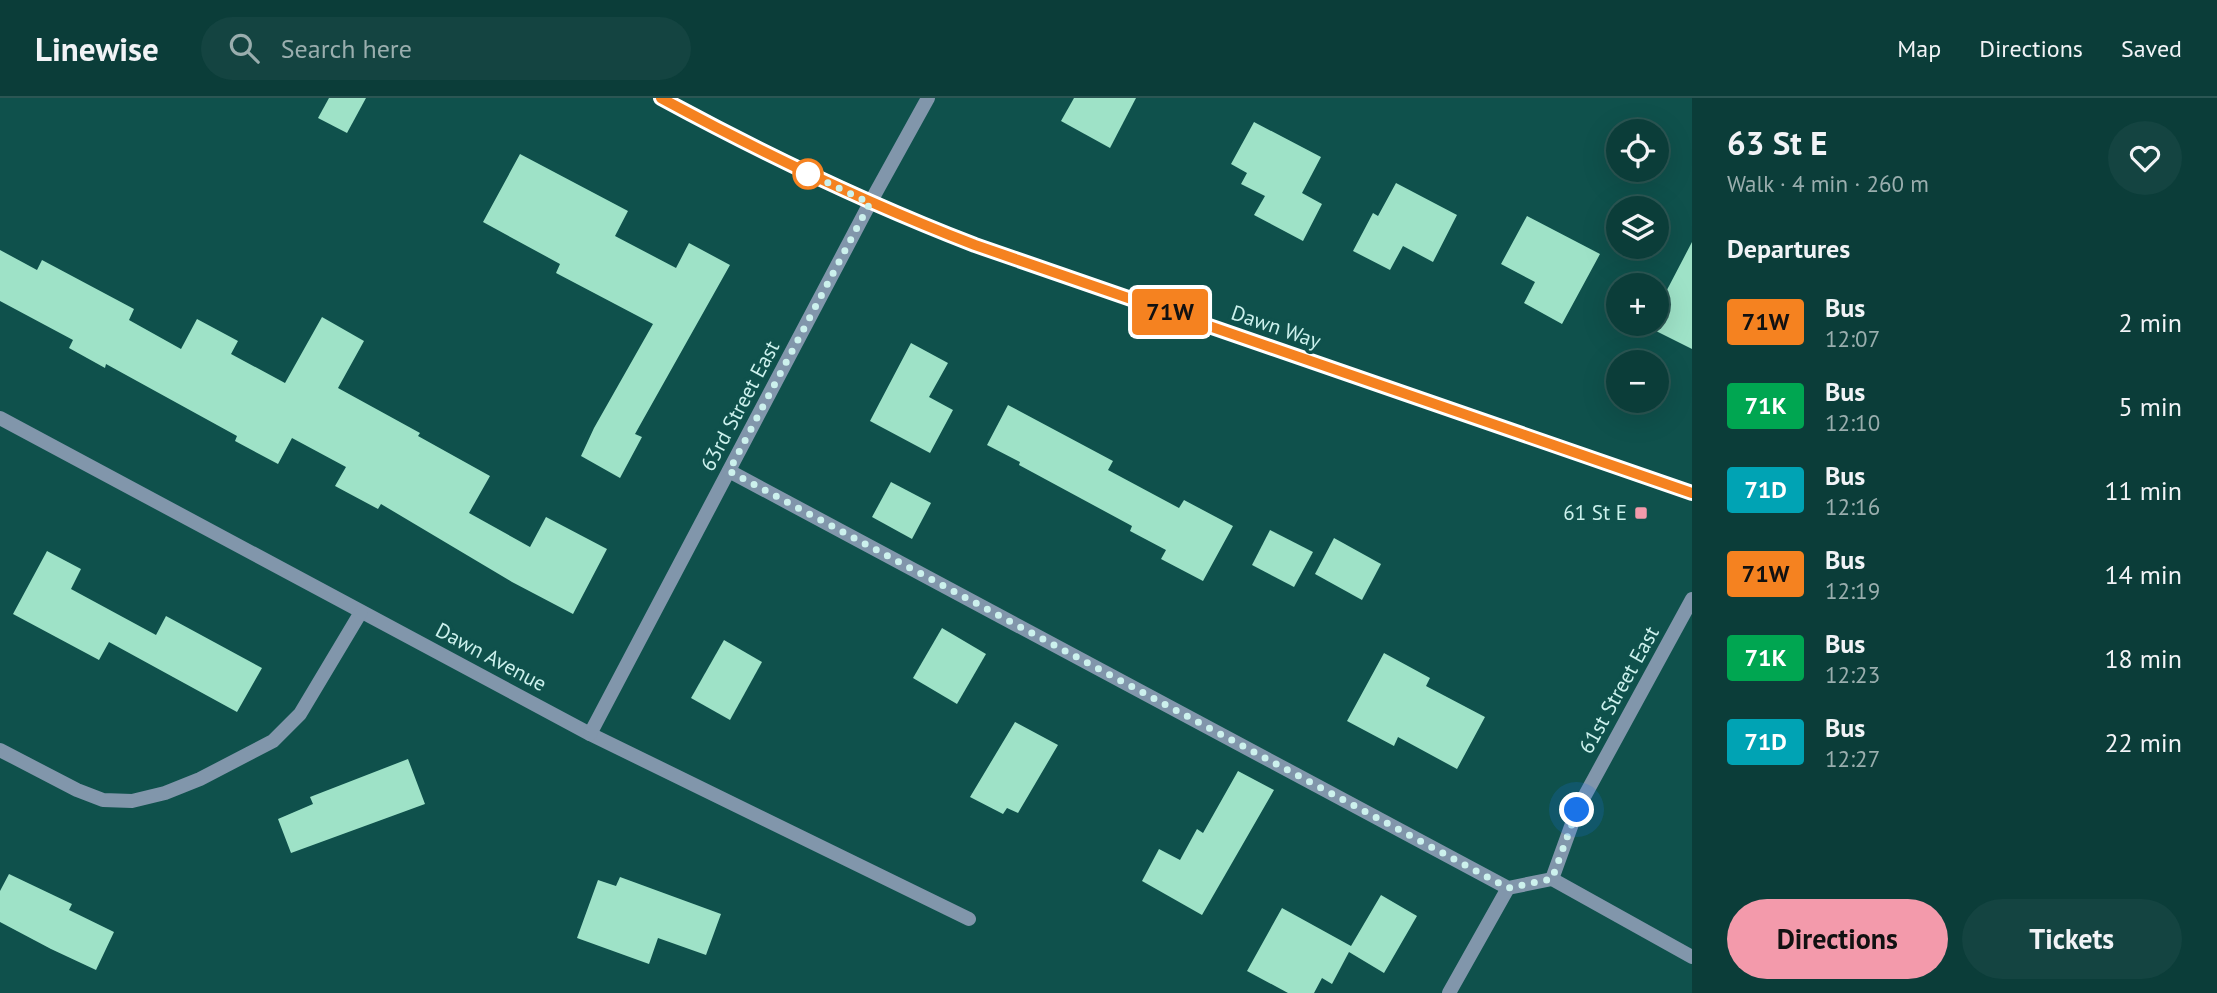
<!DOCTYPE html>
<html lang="en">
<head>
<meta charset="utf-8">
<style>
	body { margin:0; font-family:"PT Sans",sans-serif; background:#144441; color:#f1f3f6; height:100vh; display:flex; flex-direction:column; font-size:26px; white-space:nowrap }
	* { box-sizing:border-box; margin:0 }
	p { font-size:23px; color:#9aaeae }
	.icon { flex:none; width:38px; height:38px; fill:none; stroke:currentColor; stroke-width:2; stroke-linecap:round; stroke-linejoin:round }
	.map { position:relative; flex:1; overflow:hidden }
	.drawer { display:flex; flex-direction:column; background:#0b3d39; width:525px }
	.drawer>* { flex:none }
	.badge { padding:0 14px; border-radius:5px; font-size:24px; line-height:46px }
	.tools { position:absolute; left:1606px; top:21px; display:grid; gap:14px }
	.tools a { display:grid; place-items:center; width:63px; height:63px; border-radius:50%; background:#0b3d39; box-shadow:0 7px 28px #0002,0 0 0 2px #2b5653; font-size:35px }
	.you { position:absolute; width:35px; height:35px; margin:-18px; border:5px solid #fff; border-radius:50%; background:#1a73e8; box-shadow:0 0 0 10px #1a73e833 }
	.map>.badge { position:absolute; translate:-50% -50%; box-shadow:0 0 0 4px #fff }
	h2 { padding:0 35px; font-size:26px; line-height:63px }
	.round { display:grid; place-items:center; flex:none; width:74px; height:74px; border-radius:37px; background:#144441 }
	.headline { display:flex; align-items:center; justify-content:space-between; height:119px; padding:0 35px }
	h1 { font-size:33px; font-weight:800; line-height:52px }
	.primary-button { display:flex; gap:14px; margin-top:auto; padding:14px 35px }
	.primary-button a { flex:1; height:80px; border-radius:42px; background:#f39aab; color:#111; font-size:28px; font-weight:800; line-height:80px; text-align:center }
	.primary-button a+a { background:#144441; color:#f1f3f6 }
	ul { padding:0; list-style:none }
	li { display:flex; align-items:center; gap:21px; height:84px; padding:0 35px }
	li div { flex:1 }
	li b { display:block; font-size:26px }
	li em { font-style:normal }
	li .badge { min-width:77px; font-weight:700; text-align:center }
	header { display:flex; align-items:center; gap:42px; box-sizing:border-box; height:98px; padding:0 35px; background:#0b3d39; border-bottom:2px solid #2b5653 }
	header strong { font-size:33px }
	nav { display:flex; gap:38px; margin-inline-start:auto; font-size:24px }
	.search { width:490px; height:63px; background:#144441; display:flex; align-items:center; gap:18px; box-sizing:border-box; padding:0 24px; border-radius:38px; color:#9aaeae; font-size:26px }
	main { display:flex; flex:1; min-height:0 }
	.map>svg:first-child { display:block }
</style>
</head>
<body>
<header>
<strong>Linewise</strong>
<div class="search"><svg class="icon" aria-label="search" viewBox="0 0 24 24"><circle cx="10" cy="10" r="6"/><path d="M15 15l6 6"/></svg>Search here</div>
<nav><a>Map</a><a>Directions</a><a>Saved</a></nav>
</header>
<main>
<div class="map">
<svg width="1692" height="895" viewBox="0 0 1692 895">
	<rect width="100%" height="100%" fill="#0f514c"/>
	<g fill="#9ee2c7">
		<polygon points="329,0 366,0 347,35 318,20"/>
		<polygon points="1074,0 1136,0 1110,50 1061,23"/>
		<polygon points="1254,24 1321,59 1302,95 1322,106 1303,143 1254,117 1265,98 1241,86 1247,75 1231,66"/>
		<polygon points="520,56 628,113 615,138 676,170 689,145 730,167 635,336 642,339 620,380 581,358 594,330 653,226 556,175 560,166 483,124"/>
		<polygon points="1396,85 1457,117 1433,164 1403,148 1390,172 1353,153 1373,115 1378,118"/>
		<polygon points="1527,118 1600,156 1562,226 1524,205 1535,184 1501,166"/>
		<polygon points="1692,144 1692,251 1648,229 1650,226 1657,226 1657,211"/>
		<polygon points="0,152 37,172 42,162 134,211 129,222 181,251 197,221 238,243 231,256 285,285 322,219 364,243 338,290 420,335 418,338 490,378 469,415 530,449 546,419 607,451 573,516 512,484 381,406 378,411 335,388 346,369 292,340 278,366 235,343 237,338 106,266 105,270 69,250 73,242 0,203"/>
		<polygon points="911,245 948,265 929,299 953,312 930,355 870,323"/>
		<polygon points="1008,307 1113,363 1108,372 1179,410 1184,402 1233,428 1203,483 1161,461 1166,452 1130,433 1132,428 1019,367 1020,364 987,347"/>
		<polygon points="891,384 931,405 912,441 872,419"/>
		<polygon points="1270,432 1313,454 1294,489 1252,467"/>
		<polygon points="1334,440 1381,466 1362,502 1315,476"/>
		<polygon points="47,453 81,471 71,491 156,537 166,518 262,570 237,614 109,544 99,562 13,516"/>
		<polygon points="942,530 986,556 957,606 913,580"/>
		<polygon points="724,542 762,564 730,622 691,600"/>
		<polygon points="1384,555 1430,580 1426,588 1485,619 1457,671 1398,639 1394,648 1347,623"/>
		<polygon points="1015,624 1058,647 1018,715 1007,710 1003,716 970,699"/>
		<polygon points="408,661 425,706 291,755 278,721 313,706 310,699"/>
		<polygon points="1238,673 1274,692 1202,817 1142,783 1159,751 1180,762 1197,731 1203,735"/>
		<polygon points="9,776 72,806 69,812 114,834 96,872 51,851 0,824 0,793"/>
		<polygon points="620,779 721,816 706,857 658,840 649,866 577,840 598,782 616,788"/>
		<polygon points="1381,797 1417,818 1384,875 1349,854 1332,886 1322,880 1314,895 1288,895 1247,873 1282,810 1351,848"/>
	</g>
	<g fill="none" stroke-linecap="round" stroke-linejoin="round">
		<g stroke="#8196ab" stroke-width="14">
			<polyline points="729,373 1508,790 1552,781"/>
			<polyline points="1449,895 1508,790"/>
		</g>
		<g stroke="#8196ab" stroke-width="14">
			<polyline points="0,320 590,636 969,821"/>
			<polyline points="1692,501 1577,712 1552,781 1692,859"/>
			<polyline points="590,636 870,105 928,0"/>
			<polyline points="0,652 77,692 103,702 132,703 165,695 200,681 273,643 300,616 361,514"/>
		</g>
		<path stroke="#a1c3e3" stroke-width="14" d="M 661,0 C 763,55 867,105 975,147 L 1692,395"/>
	</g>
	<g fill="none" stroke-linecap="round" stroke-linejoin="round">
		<g stroke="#fff" stroke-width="16">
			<path id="line" d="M 661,0 C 764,56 866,105 975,147 L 1692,395"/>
		</g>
		<use href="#line" stroke="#f58220" stroke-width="10"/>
		<polyline stroke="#ccf1ed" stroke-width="7" stroke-dasharray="0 12.6" points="808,76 801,72 870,105 729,373 1508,790 1552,781 1577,712"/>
	</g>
	<circle fill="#fff" stroke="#f58220" stroke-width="3.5" cx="808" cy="76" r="14"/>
	<rect fill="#f39aab" stroke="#0f514c" stroke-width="2.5" x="1634" y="408" width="14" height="14" rx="3.5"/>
	<g text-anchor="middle" stroke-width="7" stroke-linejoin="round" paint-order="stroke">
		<g font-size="21" fill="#ccf1ed" stroke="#0f514c">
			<text transform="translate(1276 229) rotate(19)" y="7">Dawn Way</text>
			<text transform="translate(740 308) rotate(-62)" y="7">63rd Street East</text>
			<text transform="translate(491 559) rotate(28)" y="7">Dawn Avenue</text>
			<text transform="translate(1619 592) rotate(-61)" y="7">61st Street East</text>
		</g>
		<g font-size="21" fill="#ccf1ed" stroke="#0f514c" text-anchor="end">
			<text x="1627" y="422">61 St E</text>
		</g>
	</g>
</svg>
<div class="tools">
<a><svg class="icon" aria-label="locate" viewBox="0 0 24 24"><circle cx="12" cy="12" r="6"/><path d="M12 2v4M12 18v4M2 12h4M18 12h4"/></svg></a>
<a><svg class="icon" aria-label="layers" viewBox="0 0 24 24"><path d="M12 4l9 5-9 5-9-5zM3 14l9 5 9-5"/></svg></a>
<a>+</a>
<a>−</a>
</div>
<div class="you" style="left:1577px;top:712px"></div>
<b class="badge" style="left:1170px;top:214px;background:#f58220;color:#111">71W</b>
</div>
<section class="drawer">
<div class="headline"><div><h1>63 St E</h1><p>Walk · 4 min · 260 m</p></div><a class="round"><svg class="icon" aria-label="heart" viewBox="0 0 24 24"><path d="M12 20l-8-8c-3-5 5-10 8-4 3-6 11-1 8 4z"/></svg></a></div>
<h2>Departures</h2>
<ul>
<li><span class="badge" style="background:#f58220;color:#111">71W</span><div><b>Bus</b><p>12:07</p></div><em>2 min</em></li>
<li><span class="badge" style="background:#00a651;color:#fff">71K</span><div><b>Bus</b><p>12:10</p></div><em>5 min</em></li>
<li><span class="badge" style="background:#00a3b4;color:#fff">71D</span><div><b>Bus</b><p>12:16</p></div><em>11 min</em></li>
<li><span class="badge" style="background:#f58220;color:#111">71W</span><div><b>Bus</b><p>12:19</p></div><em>14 min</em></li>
<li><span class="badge" style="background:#00a651;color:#fff">71K</span><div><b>Bus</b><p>12:23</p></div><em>18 min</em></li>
<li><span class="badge" style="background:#00a3b4;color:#fff">71D</span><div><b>Bus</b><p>12:27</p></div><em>22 min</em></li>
</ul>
<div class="primary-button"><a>Directions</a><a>Tickets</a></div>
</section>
</main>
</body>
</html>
